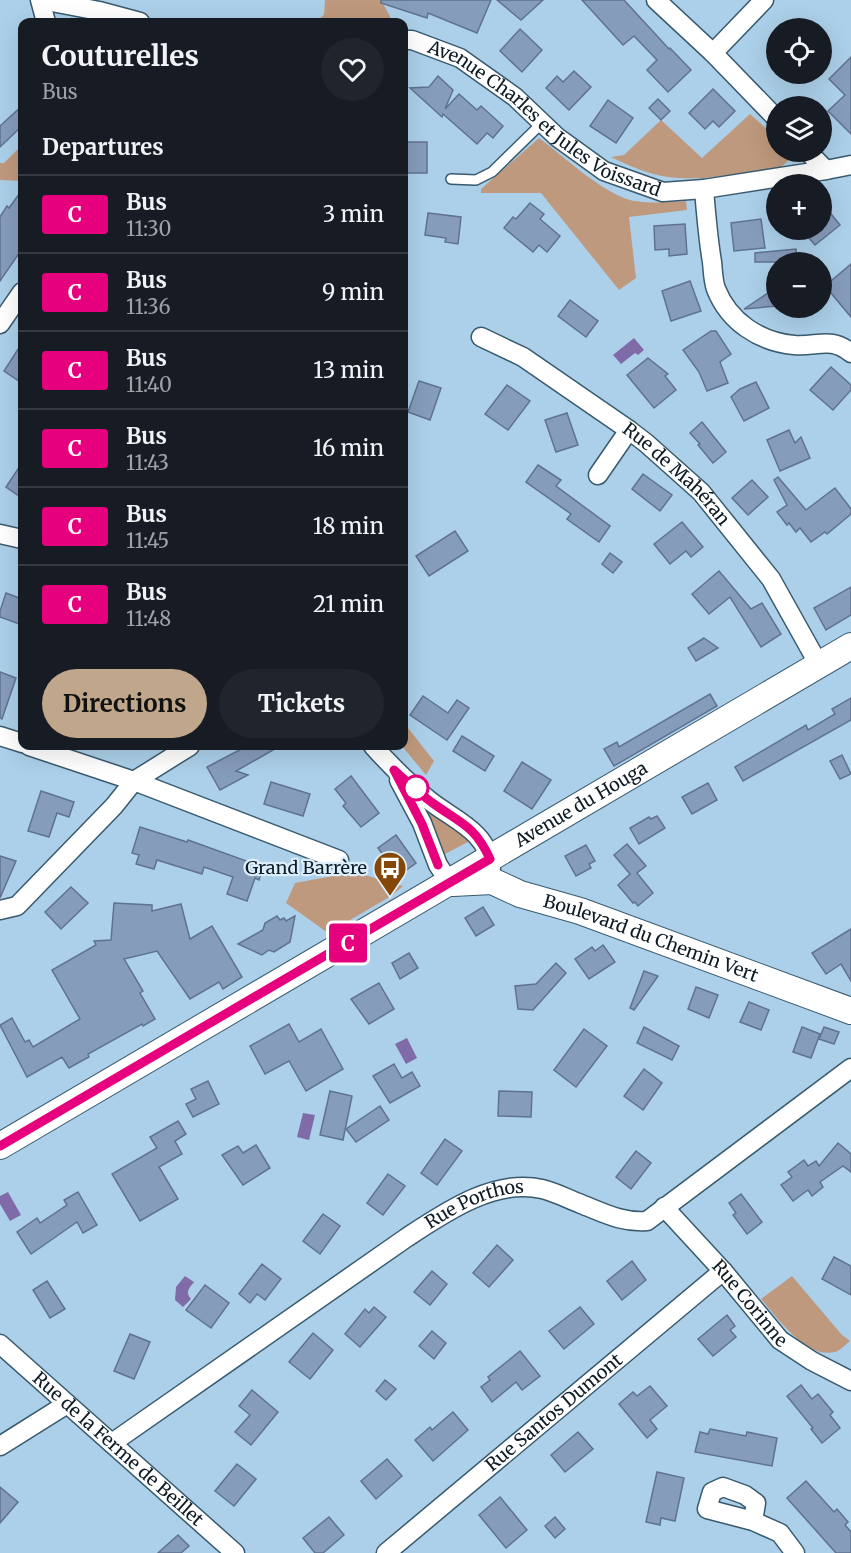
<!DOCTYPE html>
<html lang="en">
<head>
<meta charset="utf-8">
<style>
	body { margin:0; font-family:Merriweather,serif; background:#20242c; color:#f1f3f6; height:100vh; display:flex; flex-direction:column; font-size:22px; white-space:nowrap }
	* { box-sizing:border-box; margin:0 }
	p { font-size:20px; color:#9ea1a6 }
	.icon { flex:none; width:33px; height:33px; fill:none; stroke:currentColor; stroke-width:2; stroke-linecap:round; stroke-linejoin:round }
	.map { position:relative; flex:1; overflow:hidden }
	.details { position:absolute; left:18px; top:18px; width:390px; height:732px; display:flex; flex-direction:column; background:#171b24; border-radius:12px; box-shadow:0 6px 24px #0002 }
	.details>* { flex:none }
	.badge { padding:0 12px; border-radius:4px; font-size:21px; line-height:39px }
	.controls { position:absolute; left:766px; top:18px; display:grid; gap:12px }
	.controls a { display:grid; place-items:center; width:66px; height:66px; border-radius:50%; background:#171b24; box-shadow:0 6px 24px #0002; font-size:30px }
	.map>.badge { position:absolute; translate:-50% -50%; box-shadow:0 0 0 3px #fff }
	h2 { padding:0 24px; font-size:22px; line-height:54px }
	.round { display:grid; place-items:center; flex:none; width:63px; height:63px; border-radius:32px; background:#20242c }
	.summary { display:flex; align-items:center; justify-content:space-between; height:102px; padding:0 24px }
	h1 { font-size:28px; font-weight:700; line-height:45px }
	.action { display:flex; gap:12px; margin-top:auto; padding:12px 24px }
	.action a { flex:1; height:69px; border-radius:36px; background:#c0a68a; color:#111; font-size:24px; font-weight:700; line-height:69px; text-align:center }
	.action a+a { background:#20242c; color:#f1f3f6 }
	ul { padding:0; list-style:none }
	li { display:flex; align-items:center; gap:18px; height:78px; padding:0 24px; border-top:2px solid #363941 }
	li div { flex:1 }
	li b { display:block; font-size:22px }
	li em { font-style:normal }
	li .badge { min-width:66px; font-weight:700; text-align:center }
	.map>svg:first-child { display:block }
</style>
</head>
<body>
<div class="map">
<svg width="851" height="1553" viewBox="0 0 851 1553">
	<rect width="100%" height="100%" fill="#acd0e9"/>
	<g fill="#bf997d">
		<polygon points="325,0 381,0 393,22 315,22 324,15"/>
		<path d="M 750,114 L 777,138 L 777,152 L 790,152 L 789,160 L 781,167 C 746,172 703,182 668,177 C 648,174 629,166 611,157 L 624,155 L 661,120 L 702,158 Z"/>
		<path d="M 539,138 C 566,158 593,185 624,198 C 641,205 668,202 686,201 L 687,210 L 629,217 L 636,278 L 619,290 L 541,193 L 481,193 L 481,189 Z"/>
		<polygon points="22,145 22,181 0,180 0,163 4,163"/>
		<polygon points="404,723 434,761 426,775 402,746"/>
		<polygon points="430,813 435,814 470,841 443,855 428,818"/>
		<polygon points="354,872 403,886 391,896 328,933 286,903 295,883"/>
		<path d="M 792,1276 L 842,1335 L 850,1341 C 846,1344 840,1351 835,1352 C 806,1359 778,1318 761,1299 Z"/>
	</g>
	<g fill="#7f6ba8">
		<polygon points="634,338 644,350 638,355 635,353 621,364 613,355"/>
		<polygon points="407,1038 417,1058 406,1064 395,1044"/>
		<polygon points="303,1113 315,1115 309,1140 297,1137"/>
		<polygon points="8,1192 21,1215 10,1221 0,1204 0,1196"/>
		<path d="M 185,1276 L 194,1282 C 189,1288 185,1292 191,1299 L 183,1307 L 175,1300 L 176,1287 Z"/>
	</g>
	<g fill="#869cbb" stroke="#5f7390" stroke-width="1.5">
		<polygon points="381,0 491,0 477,33 428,13 427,18 381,3"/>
		<polygon points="497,0 543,0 521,20"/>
		<polygon points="582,0 624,0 669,49 670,48 691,70 668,92 647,70 657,60 634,36 623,45"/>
		<polygon points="520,29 542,50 522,72 500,51"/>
		<polygon points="851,57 851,134 828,111 845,95 829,79"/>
		<polygon points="574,71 591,87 569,110 546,88 557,76 563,82"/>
		<polygon points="438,76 453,90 445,109 459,94 477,110 481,106 503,126 493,138 487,133 477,144 443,114 442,117 410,88 429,87"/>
		<polygon points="713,89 735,111 719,127 713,121 705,129 689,113"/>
		<polygon points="658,99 670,111 661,120 649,108"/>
		<polygon points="608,100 633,118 616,143 590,126"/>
		<polygon points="22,106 22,126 0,147 0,126"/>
		<rect x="404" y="142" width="23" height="31"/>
		<polygon points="22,190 22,249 0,281 0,217 7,206 9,208"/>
		<polygon points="530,203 544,214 540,219 560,236 547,252 539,245 533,252 504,228 513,217 516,219"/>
		<polygon points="822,203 840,225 815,245 802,230 822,230"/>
		<polygon points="428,213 461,217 458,244 445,242 446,238 425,235"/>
		<polygon points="761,219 765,248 734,251 731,223"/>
		<polygon points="685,224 687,254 669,256 669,249 655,250 654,226"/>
		<polygon points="796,249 797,262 755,262 755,253"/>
		<polygon points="851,264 851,317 825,286"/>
		<polygon points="690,281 701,311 671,321 662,291"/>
		<polygon points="777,287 777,306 744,309"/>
		<polygon points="570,300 598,321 586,337 558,316"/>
		<polygon points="711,331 716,331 731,354 720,362 728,383 707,391 699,372 683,350"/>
		<polygon points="22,343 22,383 4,371"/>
		<polygon points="648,358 668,374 665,376 676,390 654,408 627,375"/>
		<polygon points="831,367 851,385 851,390 833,410 810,390"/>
		<polygon points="419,381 441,388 430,420 408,412"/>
		<polygon points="756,382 769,408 744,421 731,397 740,389"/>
		<polygon points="507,385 530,401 508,430 485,414"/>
		<polygon points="567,413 578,445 556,452 545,420"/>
		<polygon points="702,422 726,452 713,463 698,445 700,444 690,433"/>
		<polygon points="789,430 795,443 801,437 810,458 780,471 767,440"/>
		<polygon points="22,463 22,498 6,487"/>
		<polygon points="538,465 561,480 556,486 610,526 599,542 567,519 571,514 526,482"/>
		<polygon points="643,474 672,495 660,511 632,489"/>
		<polygon points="778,477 806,510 835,488 851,509 851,514 827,534 825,532 811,542 800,528 796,532 789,523 787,525 777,512 787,505 774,480"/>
		<polygon points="752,480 768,497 748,515 732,498"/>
		<polygon points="682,522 703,547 691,557 686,551 670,564 654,544"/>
		<polygon points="455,531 468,551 429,576 416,556"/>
		<polygon points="610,553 622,562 613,573 602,564"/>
		<polygon points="719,571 751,609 762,603 781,634 761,647 730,597 709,614 692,594"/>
		<polygon points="851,587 851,615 826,630 814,608"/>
		<polygon points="6,593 22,599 22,625 0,617 0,611"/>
		<polygon points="704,638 718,648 696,661 688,648"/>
		<polygon points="0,672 16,678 2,719 0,718"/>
		<polygon points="710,694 717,706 614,766 604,749 617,742 619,747"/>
		<polygon points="423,696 448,713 457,700 469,708 447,740 410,715"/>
		<polygon points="851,698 851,720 743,781 735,767 806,725 808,730 835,714 832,709"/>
		<polygon points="462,736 494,756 485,771 453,751"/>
		<polygon points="247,746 280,746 236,771 248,775 220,790 207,767"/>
		<polygon points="842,755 851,774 840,779 830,761"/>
		<polygon points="522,762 551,780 532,809 504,791"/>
		<polygon points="351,776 379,813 361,827 343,806 346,803 335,789"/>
		<polygon points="271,782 310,794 303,816 264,804"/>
		<polygon points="708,783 717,800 692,814 682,797"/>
		<polygon points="41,791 74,802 69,817 57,813 49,837 28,831"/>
		<polygon points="657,816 665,828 639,844 630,828 649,817 651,819"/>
		<polygon points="140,827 187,842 188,840 263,867 259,880 255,878 247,901 227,894 233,877 204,867 202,874 157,860 154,869 136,864 139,855 132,853"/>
		<polygon points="396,835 416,863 398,876 378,848"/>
		<polygon points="627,844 646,866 637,873 653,893 638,906 635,902 633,903 618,885 630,874 614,855"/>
		<polygon points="586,845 595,861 589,864 591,868 576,876 565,856"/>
		<polygon points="0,856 16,861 0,898"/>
		<polygon points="71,887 88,903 61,929 45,912"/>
		<polygon points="114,903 152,905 152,911 181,904 190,939 212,926 242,977 223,989 219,982 190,999 157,951 124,959 143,991 140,993 155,1019 143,1026 142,1024 88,1054 89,1057 69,1068 62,1057 27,1077 0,1025 12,1018 25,1042 29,1040 33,1047 80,1019 52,970 96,945 94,941 111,940"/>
		<polygon points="483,907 494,925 476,936 465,918"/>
		<polygon points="277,916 280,920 284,918 286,921 295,916 290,942 274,952 269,950 262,955 238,944 263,930 265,923"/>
		<polygon points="851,929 851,981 841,964 826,974 812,953"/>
		<polygon points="603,945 615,962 589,979 575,959 592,947 595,951"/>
		<polygon points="409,953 418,968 400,979 392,963"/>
		<polygon points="556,963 566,973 533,1010 518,1009 515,986 536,984"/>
		<polygon points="644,971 658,976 634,1010 630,1008"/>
		<polygon points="379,983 394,1009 369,1024 351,999"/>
		<polygon points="696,987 718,995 709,1018 688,1009"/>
		<polygon points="749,1002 769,1010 761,1030 740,1022"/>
		<polygon points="289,1024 299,1042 321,1029 343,1069 306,1091 289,1061 265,1074 250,1046"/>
		<polygon points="644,1027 679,1046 672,1060 637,1043"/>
		<polygon points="802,1027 820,1034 811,1058 793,1052"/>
		<polygon points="824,1027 839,1032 834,1044 819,1039"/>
		<polygon points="584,1029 607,1046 576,1087 554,1070"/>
		<polygon points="394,1064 402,1078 412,1072 420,1086 390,1103 373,1076"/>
		<polygon points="644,1069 662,1083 643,1110 624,1096"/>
		<polygon points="208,1081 219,1104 193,1117 186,1104 196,1099 191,1089"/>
		<polygon points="330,1091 352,1096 343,1140 320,1135"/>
		<polygon points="499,1091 532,1092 531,1117 498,1116"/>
		<polygon points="380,1106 389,1120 356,1142 346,1129"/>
		<polygon points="178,1121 186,1134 175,1141 182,1154 159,1167 178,1199 140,1221 112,1174 157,1148 150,1137"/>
		<polygon points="445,1139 462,1151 437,1185 421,1173"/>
		<polygon points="838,1143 851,1154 851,1172 843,1166 820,1182 823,1187 812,1196 808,1190 793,1201 781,1185 792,1177 788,1172 804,1160 808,1166 816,1161 819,1166"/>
		<polygon points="256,1145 270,1168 243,1185 222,1155 238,1146 243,1153"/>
		<polygon points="636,1151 651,1163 631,1189 616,1177"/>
		<polygon points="388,1174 405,1186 383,1215 367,1203"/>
		<polygon points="78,1192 97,1225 83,1233 77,1222 31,1254 17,1232 37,1218 40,1223 67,1205 64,1200"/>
		<polygon points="741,1194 762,1222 747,1234 733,1215 736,1213 729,1203"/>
		<polygon points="323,1214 340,1226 320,1254 303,1241"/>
		<polygon points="497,1245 513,1260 489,1287 473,1273"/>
		<polygon points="834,1257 851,1266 851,1295 822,1279"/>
		<polygon points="632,1261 646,1280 622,1300 607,1281"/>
		<polygon points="262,1264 281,1279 265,1300 257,1294 250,1303 239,1294"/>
		<polygon points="432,1271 447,1284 430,1305 414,1292"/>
		<polygon points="47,1281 65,1309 50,1318 33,1290"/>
		<polygon points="205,1285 229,1303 211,1328 186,1310"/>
		<polygon points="374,1307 386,1317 360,1347 345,1334 365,1309 369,1313"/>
		<polygon points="580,1307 594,1324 564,1349 549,1331"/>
		<polygon points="727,1315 735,1326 730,1330 736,1337 713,1356 698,1339"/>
		<polygon points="432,1331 446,1343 434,1359 419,1346"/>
		<polygon points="313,1333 333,1350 310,1379 289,1362"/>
		<polygon points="130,1334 150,1342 134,1379 114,1371"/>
		<polygon points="520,1351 540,1376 522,1390 516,1382 492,1402 481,1387 490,1380 488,1377"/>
		<polygon points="385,1380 396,1389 386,1400 376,1391"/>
		<polygon points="801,1385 812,1399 818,1394 833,1412 830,1415 840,1428 822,1443 811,1429 813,1428 787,1396"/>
		<polygon points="650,1386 667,1406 650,1420 657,1429 647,1438 619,1404 633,1392 637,1396"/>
		<polygon points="252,1390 278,1412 251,1445 235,1432 250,1415 239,1406"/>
		<polygon points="453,1412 468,1430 433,1461 415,1440 430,1427 432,1430"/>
		<polygon points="710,1429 746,1436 747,1432 777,1438 772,1466 695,1452 700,1432 708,1434"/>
		<polygon points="578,1432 593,1449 565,1472 551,1455"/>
		<polygon points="387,1459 402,1476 376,1499 361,1481"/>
		<polygon points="237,1464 256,1479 234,1506 215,1491"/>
		<polygon points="657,1472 684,1478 675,1521 661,1518 660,1525 646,1522"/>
		<polygon points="806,1481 834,1512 837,1509 848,1522 845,1525 851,1532 851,1553 836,1553 787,1498"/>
		<polygon points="0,1487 18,1502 0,1523"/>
		<polygon points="500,1497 527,1530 506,1548 479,1515"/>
		<polygon points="329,1517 344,1535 323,1553 315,1553 303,1538"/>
		<polygon points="555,1517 565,1529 555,1538 545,1526"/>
		<polygon points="178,1535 189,1546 181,1553 158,1553"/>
	</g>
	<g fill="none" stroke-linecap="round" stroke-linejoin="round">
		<g stroke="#385a6f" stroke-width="12">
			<polyline id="lane" points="451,179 476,180 492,172 542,123"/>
		</g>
		<g stroke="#385a6f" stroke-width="21">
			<g id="street">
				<polyline points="40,0 46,22"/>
				<polyline points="41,0 99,11 140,22"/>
				<polyline points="656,0 713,53 777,119"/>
				<path id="s1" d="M 404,40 L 412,40 L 460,58 L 515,97 L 557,137 L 604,171 L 663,192 L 704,189 L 826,170"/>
				<polyline points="713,53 764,0"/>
				<polyline points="808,152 826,170 851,165"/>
				<path d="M 704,189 C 706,214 708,238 712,262 C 713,271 713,281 716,289 C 729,322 760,342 794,345 C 817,347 831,336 851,353"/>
				<polyline points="0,324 22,292"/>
				<path id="s2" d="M 481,337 L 523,357 L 629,430 L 646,443 L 701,492 L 771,579 L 819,665"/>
				<polyline points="598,475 629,430"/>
				<polyline points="0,534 22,539"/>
				<polyline points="0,736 22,743"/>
				<polyline points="29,746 134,781 190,746"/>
				<path d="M 373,746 C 391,766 409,784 430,801 C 454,820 489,832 491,868"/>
				<polyline points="399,780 422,823 438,865 450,883"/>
				<polyline points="0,910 17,906 114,806 134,781 339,860"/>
				<path id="s3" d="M 664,1207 L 723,1271 L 780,1340 L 812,1361 L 851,1381"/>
				<path id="s4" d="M 0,1344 L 235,1553"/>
				<path id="s5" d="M 112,1443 L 406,1238 C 444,1213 494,1178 542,1189 C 555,1192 568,1199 581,1204 C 604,1213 622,1223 647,1221 L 851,1068"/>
				<polyline points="0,1446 67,1404"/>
				<polyline points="753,1521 756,1503 745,1495 723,1487 712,1492 707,1509 753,1521 780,1533 795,1553"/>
				<path id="s6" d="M 386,1553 L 723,1271"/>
			</g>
		</g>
		<g stroke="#385a6f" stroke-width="28">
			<g id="secondary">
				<path id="s7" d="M 453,883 L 492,881 L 520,894 L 580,911 L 851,1011"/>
				<path id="s8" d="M 0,1146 L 851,646"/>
			</g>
		</g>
		<use href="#lane" stroke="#fff" stroke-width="9"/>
		<use href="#street" stroke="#fff" stroke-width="18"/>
		<use href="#secondary" stroke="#fff" stroke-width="26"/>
	</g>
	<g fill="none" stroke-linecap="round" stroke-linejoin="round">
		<g stroke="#fff" stroke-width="14">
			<path id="line" d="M 0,1146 L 490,859 C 475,826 462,824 434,804 C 420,794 407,782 394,770 L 422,824 L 438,865"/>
		</g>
		<use href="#line" stroke="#e6007e" stroke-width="9"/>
	</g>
	<defs>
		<g id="bus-pin" transform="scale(1.725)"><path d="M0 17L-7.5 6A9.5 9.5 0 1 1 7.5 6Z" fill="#844705" stroke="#dceefb"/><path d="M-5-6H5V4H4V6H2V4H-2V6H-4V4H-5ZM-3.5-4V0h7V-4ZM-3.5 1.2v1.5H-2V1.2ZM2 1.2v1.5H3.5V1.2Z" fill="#fff"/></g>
	</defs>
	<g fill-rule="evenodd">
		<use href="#bus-pin" x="390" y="868"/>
	</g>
	<circle fill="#fff" stroke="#e6007e" stroke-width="3" cx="416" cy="788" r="12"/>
	<g text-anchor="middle" stroke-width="4.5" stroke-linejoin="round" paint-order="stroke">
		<g font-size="18" fill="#0d1b24" stroke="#dceefb">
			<text dy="6" stroke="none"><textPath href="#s1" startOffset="164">Avenue Charles et Jules Voissard</textPath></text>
			<text dy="6" stroke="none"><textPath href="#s2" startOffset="240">Rue de Mahéran</textPath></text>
			<text dy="6" stroke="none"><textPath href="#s8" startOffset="674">Avenue du Houga</textPath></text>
			<text dy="6" stroke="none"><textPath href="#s7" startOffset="208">Boulevard du Chemin Vert</textPath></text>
			<text dy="6" stroke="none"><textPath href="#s5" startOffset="436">Rue Porthos</textPath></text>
			<text dy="6" stroke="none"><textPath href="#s3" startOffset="129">Rue Corinne</textPath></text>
			<text dy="6" stroke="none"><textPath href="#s6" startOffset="219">Rue Santos Dumont</textPath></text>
			<text dy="6" stroke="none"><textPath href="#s4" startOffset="158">Rue de la Ferme de Beillet</textPath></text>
		</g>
		<g font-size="18" fill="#0d1b24" stroke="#dceefb" text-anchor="end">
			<text x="367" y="874">Grand Barrère</text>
		</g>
	</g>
</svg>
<div class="controls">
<a><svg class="icon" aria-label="locate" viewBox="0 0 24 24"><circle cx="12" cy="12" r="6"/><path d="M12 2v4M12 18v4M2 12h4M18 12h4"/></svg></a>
<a><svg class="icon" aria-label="layers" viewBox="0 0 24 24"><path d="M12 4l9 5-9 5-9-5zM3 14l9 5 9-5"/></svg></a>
<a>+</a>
<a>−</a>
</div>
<b class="badge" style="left:348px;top:943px;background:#e6007e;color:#fff">C</b>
<section class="details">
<div class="summary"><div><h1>Couturelles</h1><p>Bus</p></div><a class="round"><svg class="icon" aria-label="heart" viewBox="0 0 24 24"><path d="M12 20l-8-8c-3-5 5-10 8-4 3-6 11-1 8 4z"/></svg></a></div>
<h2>Departures</h2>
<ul>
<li><span class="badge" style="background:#e6007e;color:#fff">C</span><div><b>Bus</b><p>11:30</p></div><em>3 min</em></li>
<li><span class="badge" style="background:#e6007e;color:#fff">C</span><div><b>Bus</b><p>11:36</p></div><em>9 min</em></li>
<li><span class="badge" style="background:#e6007e;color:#fff">C</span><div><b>Bus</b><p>11:40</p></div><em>13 min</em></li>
<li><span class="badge" style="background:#e6007e;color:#fff">C</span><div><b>Bus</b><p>11:43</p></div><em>16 min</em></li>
<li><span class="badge" style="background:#e6007e;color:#fff">C</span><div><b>Bus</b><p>11:45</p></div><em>18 min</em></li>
<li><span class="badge" style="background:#e6007e;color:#fff">C</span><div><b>Bus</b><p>11:48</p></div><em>21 min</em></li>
</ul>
<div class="action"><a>Directions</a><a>Tickets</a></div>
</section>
</div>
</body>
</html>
